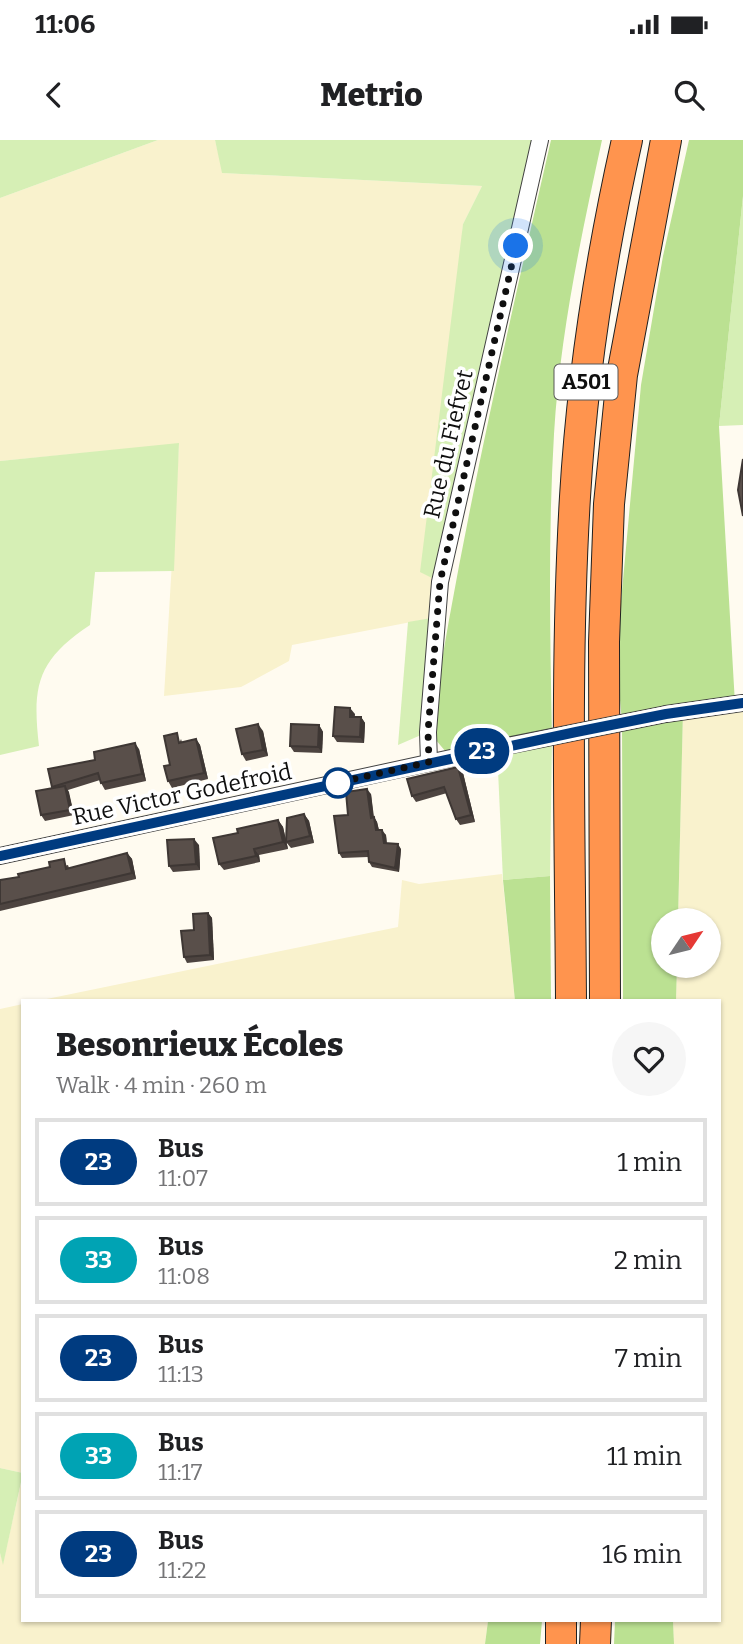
<!DOCTYPE html>
<html lang="en">
<head>
<meta charset="utf-8">
<style>
	body { margin:0; font-family:Bitter,serif; background:#f6f6f6; color:#202124; height:100vh; display:flex; flex-direction:column; font-size:26px; white-space:nowrap }
	* { box-sizing:border-box; margin:0 }
	p { font-size:23px; color:#757577 }
	.icon { flex:none; width:38px; height:38px; fill:none; stroke:currentColor; stroke-width:2; stroke-linecap:round; stroke-linejoin:round }
	.map { position:relative; flex:1; overflow:hidden }
	.panel { position:absolute; left:21px; top:859px; width:700px; height:623px; display:flex; flex-direction:column; background:#fff; border-radius:0px; box-shadow:0 2px 5px #0004 }
	.panel>* { flex:none }
	.badge { padding:0 14px; border-radius:23px; font-size:24px; line-height:46px }
	.needle { width:46px; rotate:55deg }
	.tools { position:absolute; left:651px; top:768px; display:grid; gap:14px }
	.tools a { display:grid; place-items:center; width:70px; height:70px; border-radius:50%; background:#fff; box-shadow:0 2px 5px #0004; font-size:35px }
	.you { position:absolute; width:35px; height:35px; margin:-18px; border:5px solid #fff; border-radius:50%; background:#1a73e8; box-shadow:0 0 0 10px #1a73e833 }
	.map>.badge { position:absolute; translate:-50% -50%; box-shadow:0 0 0 4px #fff }
	.round { display:grid; place-items:center; flex:none; width:74px; height:74px; border-radius:37px; background:#f6f6f6 }
	.head { display:flex; align-items:center; justify-content:space-between; height:119px; padding:0 35px }
	h1 { font-size:33px; font-weight:800; line-height:52px }
	ul { padding:0; list-style:none }
	li { display:flex; align-items:center; gap:21px; height:88px; margin:0 14px 10px; padding:0 21px; border:4px solid #e0e0e0; border-radius:0px }
	li div { flex:1 }
	li b { display:block; font-size:26px }
	li em { font-style:normal }
	li .badge { min-width:77px; font-weight:700; text-align:center }
	.status { display:flex; justify-content:space-between; align-items:center; height:49px; padding:0 35px; background:#fff; direction:ltr }
	.status svg { height:19px; fill:currentColor }
	header { display:flex; justify-content:space-between; align-items:center; height:91px; padding:0 35px; background:#fff; font-size:32px; font-weight:800 }
	.map>svg:first-child { display:block }
</style>
</head>
<body>
<div class="status"><b>11:06</b><svg viewBox="0 0 49 12"><path d="M0 12V9h3v3zM5 12V6h3v6zM10 12V3h3v9zM15 12V0h3v12zM26 1h20v11H26zM47 4h2v5h-2z"/></svg></div>
<header><svg class="icon" aria-label="back" viewBox="0 0 24 24"><path d="M15 5l-7 7 7 7"/></svg>Metrio<svg class="icon" aria-label="search" viewBox="0 0 24 24"><circle cx="10" cy="10" r="6"/><path d="M15 15l6 6"/></svg></header>
<div class="map">
<svg width="743" height="1504" viewBox="0 0 743 1504">
	<rect width="100%" height="100%" fill="#fffbf0"/>
	<g fill="#f9f2cd">
		<polygon points="158,0 215,0 223,33 482,46 463,84 437,477 292,505 289,521 241,547 164,556 179,304 0,321 0,58"/>
		<polygon points="743,563 743,1504 674,1504 673,1481 719,1480 719,861 676,861 677,826 709,826 709,780 678,780 683,571"/>
		<polygon points="502,734 515,861 37,861 398,787 402,740 419,744"/>
		<polygon points="23,864 23,1333 0,1328 0,869"/>
		<polygon points="23,1334 23,1480 488,1481 485,1504 0,1504 0,1413 3,1423"/>
	</g>
	<g fill="#d6efb5">
		<polygon points="0,0 158,0 0,58"/>
		<polygon points="215,0 540,0 440,442 420,432 463,84 482,46 222,33"/>
		<polygon points="743,56 743,285 719,286"/>
		<path d="M 179,303 L 174,431 L 95,432 L 90,485 C 37,520 32,546 39,606 L 0,615 L 0,321 Z"/>
		<polygon points="437,477 428,592 398,605 408,482"/>
		<polygon points="552,597 550,736 503,740 497,608"/>
		<polygon points="0,1328 23,1333 3,1425 0,1413"/>
	</g>
	<g fill="#bbe192">
		<path d="M 551,0 L 602,0 C 581,97 560,194 554,294 C 548,395 550,496 552,597 L 446,612 L 430,593 C 461,393 506,197 551,0 Z"/>
		<polygon points="689,0 743,0 743,56 719,286 735,564 683,571 678,780 663,780 663,826 677,826 676,861 623,861 622,582 616,516 641,245 663,116"/>
		<polygon points="550,736 551,861 515,861 503,740"/>
		<polygon points="488,1481 542,1481 540,1504 485,1504"/>
		<polygon points="615,1481 673,1481 674,1504 614,1504"/>
	</g>
	<g fill="none" stroke-linecap="round" stroke-linejoin="round">
		<g stroke="#424242" stroke-width="18">
			<g id="minor">
				<polyline points="666,574 743,563"/>
				<polyline points="429,622 428,592 440,442 540,0"/>
				<polyline points="0,716 497,608"/>
			</g>
		</g>
		<g stroke="#202020" stroke-width="32">
			<g id="motorway">
				<path d="M 571,861 C 570,693 565,524 575,357 C 582,238 601,116 627,0"/>
				<polyline points="605,861 604,502 609,364 622,235 666,0"/>
				<polyline points="561,1504 561,1480"/>
				<polyline points="595,1504 596,1480"/>
			</g>
		</g>
		<use href="#minor" stroke="#fff" stroke-width="16"/>
		<use href="#motorway" stroke="#ff944e" stroke-width="30"/>
		<g stroke="#424242" stroke-width="18" stroke-linecap="butt">
			<polyline id="minor-bridge" points="497,608 666,574"/>
		</g>
		<use href="#minor-bridge" stroke="#fff" stroke-width="16"/>
	</g>
	<g fill="#4d4440">
		<polygon points="355,574 354,577 361,577 365,583 364,603 337,602 333,596"/>
		<polygon points="319,585 323,592 322,613 294,612 290,606"/>
		<polygon points="263,591 268,616 246,621 242,614"/>
		<polygon points="181,599 182,602 196,599 200,605 208,639 172,648 168,641 170,625"/>
		<polygon points="139,609 146,641 105,650 101,643 100,640 68,650 74,675 45,681 41,675 53,648 52,647"/>
		<polygon points="458,627 463,633 475,682 460,685 456,679 447,653 416,662 412,656"/>
		<polygon points="371,654 374,677 377,682 379,690 386,695 387,704 401,709 399,732 372,727 369,722 368,717 342,718 339,713 348,675"/>
		<polygon points="304,674 309,681 314,703 291,708 286,702"/>
		<polygon points="278,680 283,687 288,709 259,715 260,722 224,730 219,724 238,693"/>
		<polygon points="199,705 200,730 173,732 169,726"/>
		<polygon points="127,713 132,719 136,739 0,771 0,740 19,737 68,725 69,728"/>
		<polygon points="208,773 212,778 214,820 187,823 184,817 194,790"/>
	</g>
	<g fill="#3e3734">
		<polygon points="350,568 355,574 354,583 350,577"/>
		<polygon points="361,577 365,583 364,603 360,597"/>
		<polygon points="258,584 263,591 268,616 263,610"/>
		<polygon points="319,585 323,592 322,613 318,607"/>
		<polygon points="196,599 200,605 208,639 204,633"/>
		<polygon points="135,603 139,609 146,641 142,634"/>
		<polygon points="458,627 463,633 475,682 471,675"/>
		<polygon points="65,646 69,652 74,675 70,670"/>
		<polygon points="367,649 371,654 374,683 371,678"/>
		<polygon points="304,674 309,681 314,703 310,696"/>
		<polygon points="374,677 377,682 380,695 376,690"/>
		<polygon points="278,680 283,687 288,709 283,702"/>
		<polygon points="382,690 386,695 387,708 384,703"/>
		<polygon points="194,699 199,705 200,730 196,724"/>
		<polygon points="398,704 401,709 399,732 395,728"/>
		<polygon points="254,709 259,715 260,722 256,716"/>
		<polygon points="127,713 132,719 136,739 132,733"/>
		<polygon points="208,773 212,778 214,820 210,815"/>
	</g>
	<g fill="#594f4a" stroke="#3e3734" stroke-width="2">
		<polygon points="743,319 743,376 738,350"/>
		<polygon points="335,567 350,568 350,577 361,577 360,597 333,596"/>
		<polygon points="258,584 263,610 242,614 236,589"/>
		<polygon points="291,584 319,585 318,607 290,606"/>
		<polygon points="177,593 179,603 196,599 204,633 168,641 164,626 170,625 164,596"/>
		<polygon points="135,603 142,634 101,643 98,633 52,647 48,629 95,620 94,612"/>
		<polygon points="458,627 471,675 456,679 444,647 412,656 407,639"/>
		<polygon points="65,646 70,670 41,675 36,651"/>
		<polygon points="367,649 371,678 374,677 376,690 382,690 384,703 398,704 395,728 369,722 368,711 339,713 334,676 348,675 346,652"/>
		<polygon points="304,674 310,696 286,702 287,678"/>
		<polygon points="278,680 283,702 254,709 256,716 219,724 213,698 238,693 237,689"/>
		<polygon points="194,699 196,724 169,726 167,700"/>
		<polygon points="127,713 132,733 0,764 0,740 19,737 18,734 50,727 49,722 64,719 66,729"/>
		<polygon points="208,773 210,815 184,817 181,791 194,790 193,774"/>
	</g>
	<g fill="none" stroke-linecap="round" stroke-linejoin="round">
		<g stroke="#fff" stroke-width="16">
			<polyline id="line" points="0,716 576,592 666,574 743,563"/>
		</g>
		<use href="#line" stroke="#003b80" stroke-width="10"/>
		<polyline stroke="#0f0f0f" stroke-width="7" stroke-dasharray="0 12.6" points="338,643 328,645 429,622 428,592 440,442 516,106"/>
	</g>
	<circle fill="#fff" stroke="#003b80" stroke-width="3.5" cx="338" cy="643" r="14"/>
	<g text-anchor="middle" stroke-width="7" stroke-linejoin="round" paint-order="stroke">
		<rect fill="#fff" stroke="#575757" stroke-width="2" x="554.5" y="224.5" width="63" height="35" rx="5"/>
		<g font-size="21" font-weight="bold" fill="#0f0f0f">
			<text x="586" y="249">A501</text>
		</g>
		<g font-size="23" fill="#0f0f0f" stroke="#fff">
			<text transform="translate(448 304) rotate(-77)" y="8">Rue du Fiefvet</text>
			<text transform="translate(182 654) rotate(-12)" y="8">Rue Victor Godefroid</text>
		</g>
	</g>
</svg>
<div class="tools">
<a><svg class="needle" viewBox="-14 -14 28 28"><path d="M0-13l5 13h-10z" fill="#e53935"/><path d="M0 13l5-13h-10z" fill="#757577"/></svg></a>
</div>
<div class="you" style="left:516px;top:106px"></div>
<b class="badge" style="left:482px;top:611px;background:#003b80;color:#fff">23</b>
<section class="panel">
<div class="head"><div><h1>Besonrieux Écoles</h1><p>Walk · 4 min · 260 m</p></div><a class="round"><svg class="icon" aria-label="heart" viewBox="0 0 24 24"><path d="M12 20l-8-8c-3-5 5-10 8-4 3-6 11-1 8 4z"/></svg></a></div>
<ul>
<li><span class="badge" style="background:#003b80;color:#fff">23</span><div><b>Bus</b><p>11:07</p></div><em>1 min</em></li>
<li><span class="badge" style="background:#00a3b4;color:#fff">33</span><div><b>Bus</b><p>11:08</p></div><em>2 min</em></li>
<li><span class="badge" style="background:#003b80;color:#fff">23</span><div><b>Bus</b><p>11:13</p></div><em>7 min</em></li>
<li><span class="badge" style="background:#00a3b4;color:#fff">33</span><div><b>Bus</b><p>11:17</p></div><em>11 min</em></li>
<li><span class="badge" style="background:#003b80;color:#fff">23</span><div><b>Bus</b><p>11:22</p></div><em>16 min</em></li>
</ul>
</section>
</div>
</body>
</html>
